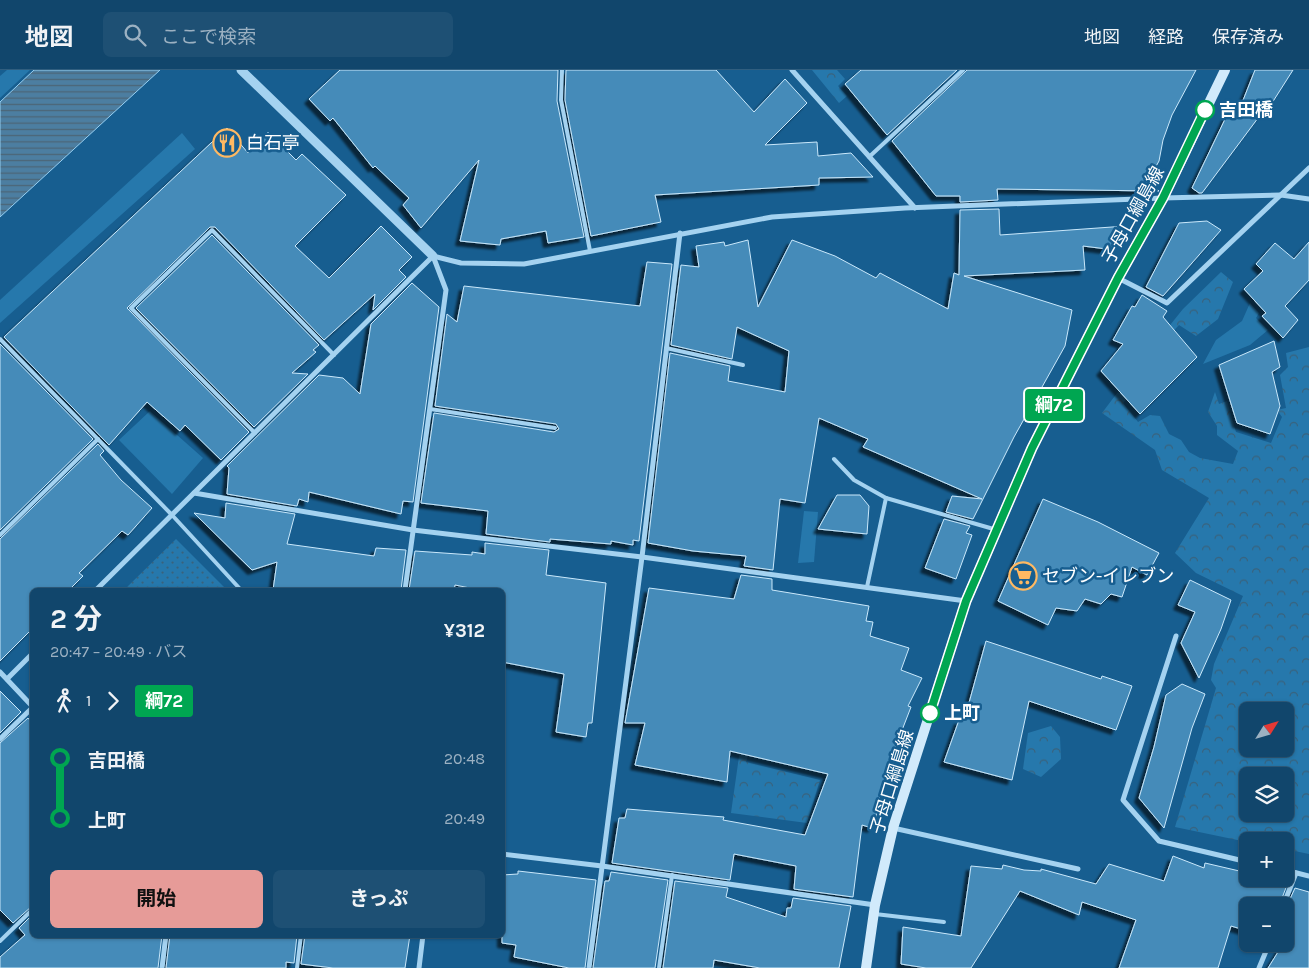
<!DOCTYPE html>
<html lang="ja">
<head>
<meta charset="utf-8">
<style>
	body { margin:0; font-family:Karla,"Noto Sans JP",sans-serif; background:#1e5074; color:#f1f3f6; height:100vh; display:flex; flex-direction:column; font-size:19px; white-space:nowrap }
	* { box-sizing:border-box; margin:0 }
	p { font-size:16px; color:#9cb1c2 }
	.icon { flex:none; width:28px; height:28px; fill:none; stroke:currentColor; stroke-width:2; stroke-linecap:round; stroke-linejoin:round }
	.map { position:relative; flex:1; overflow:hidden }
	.sheet { position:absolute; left:30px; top:518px; width:475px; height:350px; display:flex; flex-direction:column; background:#11466c; border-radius:8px; box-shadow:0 1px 4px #0004,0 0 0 1px #305e7f }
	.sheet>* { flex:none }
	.badge { padding:0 10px; border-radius:4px; font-size:18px; line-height:32px }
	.needle { width:32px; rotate:53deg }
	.controls { position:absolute; left:1239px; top:632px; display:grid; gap:10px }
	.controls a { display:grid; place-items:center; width:55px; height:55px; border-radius:8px; background:#11466c; box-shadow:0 1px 4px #0004,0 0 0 1px #305e7f; font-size:25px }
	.map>.badge { position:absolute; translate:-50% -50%; box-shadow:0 0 0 2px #fff }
	.legs { display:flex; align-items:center; gap:8px; height:55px; padding:0 20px; font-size:16px }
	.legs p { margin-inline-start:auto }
	.summary { display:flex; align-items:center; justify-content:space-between; height:85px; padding:0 20px }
	h1 { font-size:28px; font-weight:700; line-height:38px }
	.action { display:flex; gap:10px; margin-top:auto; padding:10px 20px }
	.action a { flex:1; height:58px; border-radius:8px; background:#e69b98; color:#111; font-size:20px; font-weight:700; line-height:58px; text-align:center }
	.action a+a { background:#1e5074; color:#f1f3f6 }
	ul { padding:0 20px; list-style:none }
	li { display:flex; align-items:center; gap:18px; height:60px; font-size:19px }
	li i { display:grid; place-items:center; width:8px; height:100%; margin:0 6px; background:currentColor }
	li i::after { content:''; width:12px; height:12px; margin:-6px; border:4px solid; border-radius:50%; background:#11466c }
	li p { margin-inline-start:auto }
	li:first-child i { background:linear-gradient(#0000 50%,currentColor 0) }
	li:last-child i { background:linear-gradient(currentColor 50%,#0000 0) }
	header { display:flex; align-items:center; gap:30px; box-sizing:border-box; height:70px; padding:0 25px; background:#11466c; border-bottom:1px solid #305e7f }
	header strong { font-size:24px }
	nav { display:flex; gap:28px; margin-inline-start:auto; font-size:18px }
	.search { width:350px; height:45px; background:#1e5074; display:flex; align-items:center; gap:12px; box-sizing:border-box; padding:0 18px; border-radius:8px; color:#9cb1c2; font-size:19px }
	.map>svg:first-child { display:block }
</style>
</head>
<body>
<header>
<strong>地図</strong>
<div class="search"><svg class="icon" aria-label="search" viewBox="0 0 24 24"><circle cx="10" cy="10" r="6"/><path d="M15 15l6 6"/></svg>ここで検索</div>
<nav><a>地図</a><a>経路</a><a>保存済み</a></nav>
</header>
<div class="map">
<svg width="1309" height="898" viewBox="0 0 1309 898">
	<defs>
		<pattern id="forest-crowns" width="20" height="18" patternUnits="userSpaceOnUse" patternTransform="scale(1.25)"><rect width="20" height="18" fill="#2678ac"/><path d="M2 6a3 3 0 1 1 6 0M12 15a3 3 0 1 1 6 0" fill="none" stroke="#39627c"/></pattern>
		<pattern id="park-dots" width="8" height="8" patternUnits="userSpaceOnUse" patternTransform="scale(1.25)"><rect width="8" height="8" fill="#2678ac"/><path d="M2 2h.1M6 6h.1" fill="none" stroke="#39627c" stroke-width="1.8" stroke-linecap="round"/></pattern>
		<pattern id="water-rules" width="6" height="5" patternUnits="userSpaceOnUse" patternTransform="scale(1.25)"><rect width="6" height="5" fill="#4c7ea1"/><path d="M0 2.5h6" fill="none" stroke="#4c6576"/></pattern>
		<filter id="shadow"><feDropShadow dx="-4.5" dy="4.5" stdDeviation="1" flood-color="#0009"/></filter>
	</defs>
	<rect width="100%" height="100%" fill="#175e90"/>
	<g fill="#2678ac">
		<polygon points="7,0 30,0 0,28 0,6"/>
		<polygon points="182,63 195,79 0,253 0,230"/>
		<polygon points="1250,233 1259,243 1256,248 1268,260 1250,275 1203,294 1216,270 1242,251"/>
		<polygon points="150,341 203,388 172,424 119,370"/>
		<polygon points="804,441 818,442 814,492 798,493"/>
	</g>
	<g fill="url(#forest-crowns)" fill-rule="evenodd">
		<polygon points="812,0 837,0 845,9 838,16 847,26 839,33"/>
		<polygon points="1221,202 1233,212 1218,249 1196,266 1179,255 1153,283 1150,280 1183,239"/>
		<path d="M 1309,277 L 1309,784 L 1285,779 L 1285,771 L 1247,772 L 1175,757 L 1216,618 L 1211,610 L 1214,594 L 1243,526 L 1196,503 L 1175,483 L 1209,428 L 1162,400 L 1155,380 L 1102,343 L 1145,286 L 1156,299 L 1123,333 L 1138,352 L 1150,345 L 1160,346 L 1169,364 L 1181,370 L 1189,382 L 1200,388 L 1233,394 L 1238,381 L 1217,365 L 1217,356 L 1208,342 L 1215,322 L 1219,334 L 1227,331 L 1236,362 L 1271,373 L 1282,347 L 1277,340 L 1286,338 L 1280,305 L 1288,297 L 1286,283 ZM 1248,641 L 1285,641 L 1285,679 L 1248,679 ZM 1248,706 L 1285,706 L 1285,744 L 1248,744 Z"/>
		<polygon points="748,623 765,629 746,692 820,710 807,753 731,743"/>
		<polygon points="1051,656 1060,667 1061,689 1041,707 1023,699 1028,663"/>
	</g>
	<polygon fill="url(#park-dots)" points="176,469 227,520 124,520"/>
	<polygon fill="url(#water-rules)" stroke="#96cff2" points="34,0 160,0 0,147 0,32"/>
	<g fill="#448bb9" stroke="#cae8fb" filter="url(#shadow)">
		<polygon points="340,0 558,0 557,31 584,167 548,173 546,161 501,169 500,175 460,171 479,90 421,158 403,135 409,128 375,96 373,98 333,48 330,51 309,29"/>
		<polygon points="566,0 716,0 754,42 785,9 807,33 765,75 817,72 818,86 851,83 873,107 819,108 819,115 655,125 661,152 591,166 565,30"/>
		<polygon points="861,0 957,0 887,65 845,14"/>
		<polygon points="967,0 1196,0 1172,45 1163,70 1159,91 1149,109 1144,110 1159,121 997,119 998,130 960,132 960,126 936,126 892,71"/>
		<polygon points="1255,0 1293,0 1272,33 1267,36 1202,123 1199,123 1192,118 1227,45 1236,48"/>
		<polygon points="227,58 248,83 268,62 296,90 302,84 346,125 295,176 329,208 381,156 412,187 399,200 406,207 373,240 375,224 324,270 215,157 210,157 127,238 249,362 221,390 185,355 180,361 147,332 109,375 4,267"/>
		<polygon points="999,139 1000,165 1126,156 1115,180 1083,176 1085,200 964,206 1072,240 1065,276 1014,367 973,449 946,442 952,426 982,429 863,377 868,369 819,348 805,433 780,429 773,500 744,496 746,486 693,481 648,473 670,283 730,296 728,311 785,322 789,281 737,257 732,289 671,275 681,195 699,197 696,176 724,172 725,176 748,170 758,237 792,170 835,186 876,208 880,203 948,239 954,203 959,205 960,140"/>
		<polygon points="1207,151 1221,160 1163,226 1146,217 1179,153"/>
		<polygon points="212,165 319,275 313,280 316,282 292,303 308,304 254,357 136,238"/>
		<polygon points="1309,172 1309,210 1285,236 1298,250 1283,268 1262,246 1266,243 1244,219 1263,201 1256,194 1275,173 1294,189"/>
		<polygon points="647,192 672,194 639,471 633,470 633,475 611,471 611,474 550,469 550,472 486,464 488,441 421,433 434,343 554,362 559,359 556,354 435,336 447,244 457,252 464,216 640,236"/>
		<polygon points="412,213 439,237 413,432 403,431 401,444 309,422 308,432 299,429 297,436 227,424 229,398 227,396 319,305 343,308 360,324 371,254"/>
		<polygon points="1142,225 1167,241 1163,247 1197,287 1140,344 1101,301 1123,274 1113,270 1132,236 1135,237"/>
		<polygon points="1274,271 1280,297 1272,302 1280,336 1270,364 1237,353 1219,295"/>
		<polygon points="0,274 93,369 0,460"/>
		<polygon points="98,374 104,381 100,385 121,410 152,438 128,465 122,461 79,503 83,506 69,520 32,520 32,559 0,591 0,469"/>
		<polygon points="837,425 860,425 869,436 867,464 818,459"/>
		<polygon points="1043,429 1098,452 1159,483 1147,505 1132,497 1122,527 1111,524 1101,534 1085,529 1077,541 1056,538 1048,555 998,531"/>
		<polygon points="226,433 295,444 287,474 374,486 376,478 406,480 401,520 273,520 277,492 252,500 194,443 225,448"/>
		<polygon points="944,449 970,456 966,463 972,465 956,509 925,498"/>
		<polygon points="485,473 549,480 546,505 606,513 592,653 588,653 586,667 556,662 564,604 502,592 502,520 480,520 455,515 454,520 409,520 415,481 472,485 472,482 485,484"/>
		<polygon points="741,505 772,509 772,520 869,536 866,551 873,552 870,566 909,578 901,600 922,608 908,636 911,637 892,686 895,687 876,736 879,737 872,758 862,755 853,827 794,819 796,796 734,784 730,810 612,793 619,748 625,748 627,739 724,747 723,750 805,765 828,704 730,681 727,712 635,695 645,653 625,653 649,518 734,529"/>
		<polygon points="1190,510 1231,530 1221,559 1199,608 1181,573 1195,542 1178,535"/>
		<polygon points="986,571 1101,609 1102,606 1132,616 1116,660 1029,631 1012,710 944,692 959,650 964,651"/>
		<polygon points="1182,614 1205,624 1192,658 1164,758 1139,728 1154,677 1166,625"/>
		<polygon points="0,621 21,642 0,663"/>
		<polygon points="28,648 32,653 32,836 13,853 0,840 0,673"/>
		<polygon points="1173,786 1204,798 1205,793 1248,803 1248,809 1266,809 1287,815 1279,836 1248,836 1248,861 1231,856 1218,898 1119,898 1136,850 1082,832 1079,845 1020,821 971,898 926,898 901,894 903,857 961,866 971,796 1002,799 1003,795 1024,800 1041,801 1041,799 1096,814 1109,794 1164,811"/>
		<polygon points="518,801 596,810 585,898 569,898 514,887 516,875 502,873 502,805 518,804"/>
		<polygon points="611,802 668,810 655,898 593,898 605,811 609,811"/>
		<polygon points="675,811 728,818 726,827 786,847 787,838 791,838 793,828 851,836 839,898 760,898 714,890 713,898 663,898"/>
		<polygon points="1295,818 1309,822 1309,898 1268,898 1283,874 1285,874 1285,840"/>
		<polygon points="32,845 32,865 162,865 158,898 0,898 0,887 25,865 19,858"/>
		<polygon points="170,865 297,865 294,893 286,892 286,898 166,898"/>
		<polygon points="305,865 410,865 405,898 333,898 301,894"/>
	</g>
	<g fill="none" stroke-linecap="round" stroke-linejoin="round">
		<g stroke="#a4d2f0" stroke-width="4">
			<polyline points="562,0 561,30 590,181"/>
			<polyline points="869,87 963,0"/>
			<polyline points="0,269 172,445 241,520"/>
			<polyline points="666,278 743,295"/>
			<polyline points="430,339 555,358"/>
			<polyline points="255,363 131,238 212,160 334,285"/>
			<polyline points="834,389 854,410 886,428 997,460"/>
			<polyline points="0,465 98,369"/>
			<polyline points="867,517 886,428"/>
			<polyline points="875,844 944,852"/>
			<polyline points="0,871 32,840"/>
			<polyline points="297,898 301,865"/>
			<polyline points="659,898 672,805"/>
		</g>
		<g stroke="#a4d2f0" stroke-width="5">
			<polyline points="792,0 915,138"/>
			<polyline points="433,186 461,193 524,194 772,147 905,138 1163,128 1281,125 1309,129"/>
			<polyline points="1118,208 1167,233 1309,98"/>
			<polyline points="194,423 413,460 642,487 966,531"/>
			<polyline points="96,520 433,186"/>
			<polyline points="405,520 446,220 433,186"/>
			<polyline points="1176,566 1123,730 1159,771 1248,792"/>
			<polyline points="0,602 32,636"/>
			<polyline points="7,609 32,584"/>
			<polyline points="0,669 32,638"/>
			<polyline points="893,758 1078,799"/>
			<polyline points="502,784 602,796 875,835"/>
			<polyline points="1285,800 1309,806"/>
			<polyline points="1283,836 1296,803"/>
			<polyline points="162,898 166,865"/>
			<polyline points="419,898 423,865"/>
			<polyline points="589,898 642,487 680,163"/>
			<polyline points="1259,898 1269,874"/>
		</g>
		<polyline stroke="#a4d2f0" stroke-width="9" points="241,0 433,186"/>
		<polyline stroke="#d1eafb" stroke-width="10" points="866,898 875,835 893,758 966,531 1032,378 1118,208 1163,128 1225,0"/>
	</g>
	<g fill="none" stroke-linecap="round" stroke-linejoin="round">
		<g stroke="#fff" stroke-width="11">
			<polyline id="line-1" points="930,643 966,531 1032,378 1118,208 1163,128 1205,40"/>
		</g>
		<use href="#line-1" stroke="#00a651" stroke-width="8"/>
	</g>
	<defs>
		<g id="restaurant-ring" transform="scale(1.4375)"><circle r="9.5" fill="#175e90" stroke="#ffb962" stroke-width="1.5"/><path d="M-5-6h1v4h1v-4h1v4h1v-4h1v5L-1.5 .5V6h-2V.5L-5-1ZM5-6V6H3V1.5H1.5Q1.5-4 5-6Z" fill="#ffb962"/></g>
		<g id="supermarket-ring" transform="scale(1.4375)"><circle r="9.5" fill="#175e90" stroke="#ffb962" stroke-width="1.5"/><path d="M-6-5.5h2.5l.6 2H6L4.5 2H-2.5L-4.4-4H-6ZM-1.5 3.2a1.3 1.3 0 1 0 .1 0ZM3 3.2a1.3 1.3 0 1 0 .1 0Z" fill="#ffb962"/></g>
	</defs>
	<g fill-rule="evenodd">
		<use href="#restaurant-ring" x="227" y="73"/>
		<use href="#supermarket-ring" x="1023" y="506"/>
	</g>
	<g fill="#fff" stroke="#00a651" stroke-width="2.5">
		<circle cx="1205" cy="40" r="9"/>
		<circle cx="930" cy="643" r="9"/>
	</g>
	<g text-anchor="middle" stroke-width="5" stroke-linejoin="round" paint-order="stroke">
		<g font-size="18" font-weight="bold" fill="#fff" stroke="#175e90" text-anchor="start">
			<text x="1219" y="46">吉田橋</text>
			<text x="944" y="649">上町</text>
		</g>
		<g font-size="18" fill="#fff" stroke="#175e90" text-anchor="start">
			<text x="246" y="79">白石亭</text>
			<text x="1042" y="512">セブン-イレブン</text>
		</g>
		<g font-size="18" fill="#fff" stroke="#175e90">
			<text transform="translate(1133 145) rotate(-61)" y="6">子母口綱島線</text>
			<text transform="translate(892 712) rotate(-73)" y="6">子母口綱島線</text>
		</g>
	</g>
</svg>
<div class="controls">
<a><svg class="needle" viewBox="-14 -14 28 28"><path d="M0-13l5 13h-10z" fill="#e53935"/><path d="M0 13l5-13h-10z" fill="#9cb1c2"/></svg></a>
<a><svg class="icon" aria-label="layers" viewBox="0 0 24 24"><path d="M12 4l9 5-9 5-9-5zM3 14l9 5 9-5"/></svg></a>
<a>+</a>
<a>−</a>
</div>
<b class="badge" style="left:1054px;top:335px;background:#00a651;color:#fff">綱72</b>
<section class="sheet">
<div class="summary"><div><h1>2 分</h1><p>20:47 – 20:49 · バス</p></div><b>¥312</b></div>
<div class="legs"><svg class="icon" aria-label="walk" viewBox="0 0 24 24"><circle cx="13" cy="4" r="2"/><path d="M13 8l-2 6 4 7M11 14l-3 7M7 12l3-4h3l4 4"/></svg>1<svg class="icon" aria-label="forward" viewBox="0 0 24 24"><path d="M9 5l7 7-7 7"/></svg><b class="badge" style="background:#00a651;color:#fff">綱72</b></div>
<ul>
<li><i style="color:#00a651"></i><b>吉田橋</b><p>20:48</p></li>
<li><i style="color:#00a651"></i><b>上町</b><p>20:49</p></li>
</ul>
<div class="action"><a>開始</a><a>きっぷ</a></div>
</section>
</div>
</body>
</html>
